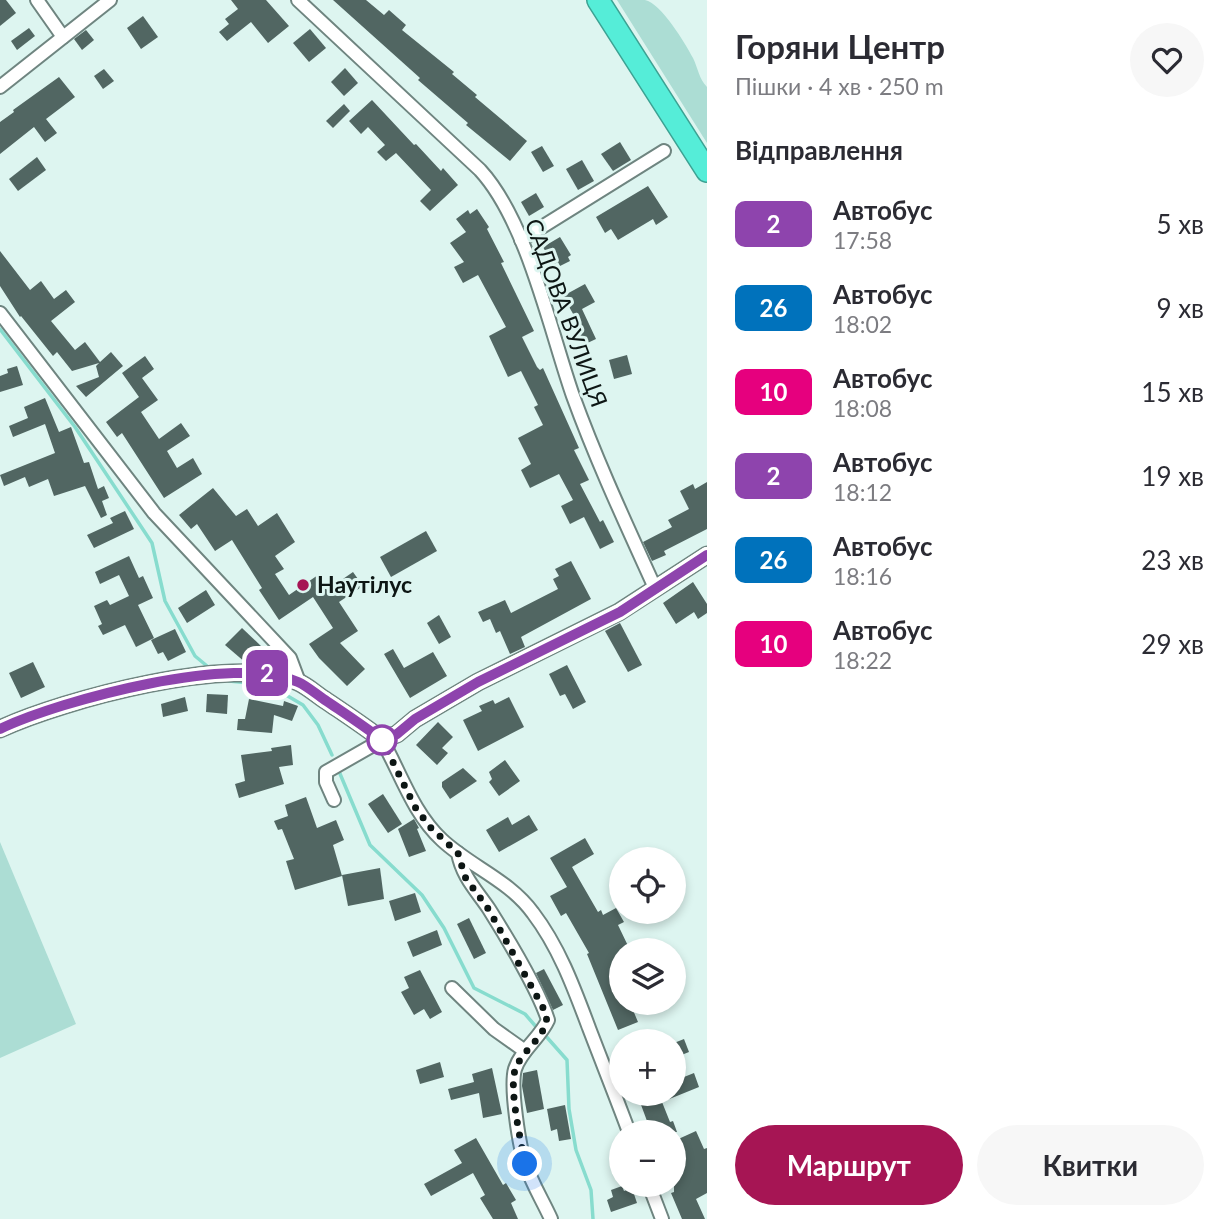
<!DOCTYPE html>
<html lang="uk">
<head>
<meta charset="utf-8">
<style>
	body { margin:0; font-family:Lato,sans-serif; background:#f7f7f7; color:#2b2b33; height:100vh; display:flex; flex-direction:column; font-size:26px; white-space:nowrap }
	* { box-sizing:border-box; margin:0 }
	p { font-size:23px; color:#7c7c81 }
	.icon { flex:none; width:38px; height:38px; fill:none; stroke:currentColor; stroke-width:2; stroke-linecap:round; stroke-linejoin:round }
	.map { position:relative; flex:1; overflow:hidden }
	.panel { display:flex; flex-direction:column; background:#fff; width:525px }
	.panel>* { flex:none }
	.badge { padding:0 14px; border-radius:10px; font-size:24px; line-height:46px }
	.tools { position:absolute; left:609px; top:847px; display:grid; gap:14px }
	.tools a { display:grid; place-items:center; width:77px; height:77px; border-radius:50%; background:#fff; box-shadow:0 4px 10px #0003; font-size:35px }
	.you { position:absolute; width:35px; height:35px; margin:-18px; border:5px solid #fff; border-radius:50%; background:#1a73e8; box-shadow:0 0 0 10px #1a73e833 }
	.map>.badge { position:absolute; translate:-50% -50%; box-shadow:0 0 0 4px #fff }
	h2 { padding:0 28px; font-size:26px; line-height:63px }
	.round { display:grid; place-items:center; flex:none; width:74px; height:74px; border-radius:37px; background:#f7f7f7 }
	.summary { display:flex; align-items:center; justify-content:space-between; height:119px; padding:0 28px }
	h1 { font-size:33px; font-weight:700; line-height:52px }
	.action { display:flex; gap:14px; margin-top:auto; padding:14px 28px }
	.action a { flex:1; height:80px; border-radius:42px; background:#a61554; color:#fff; font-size:28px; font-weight:700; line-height:80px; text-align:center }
	.action a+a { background:#f7f7f7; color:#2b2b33 }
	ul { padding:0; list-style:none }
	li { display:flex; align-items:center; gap:21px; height:84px; padding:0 28px }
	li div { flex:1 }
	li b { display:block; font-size:26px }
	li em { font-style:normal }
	li .badge { min-width:77px; font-weight:700; text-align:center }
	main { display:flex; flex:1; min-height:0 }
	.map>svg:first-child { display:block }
</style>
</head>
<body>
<main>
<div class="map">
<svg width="707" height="1219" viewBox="0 0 707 1219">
	<rect width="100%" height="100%" fill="#ddf5f0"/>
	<g fill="#acddd4">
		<path d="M 617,0 C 626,0 636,0 645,0 C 661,3 685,43 693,58 C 698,68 699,79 707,87 L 707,143 Z"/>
		<polygon points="0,842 76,1024 0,1058"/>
	</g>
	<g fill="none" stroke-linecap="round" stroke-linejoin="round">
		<g stroke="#87dcce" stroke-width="3.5">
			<polyline points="0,329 75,427 152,543 165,601 195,656 207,666"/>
			<polyline points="229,681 269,685 303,705 318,725 332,755"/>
			<polyline points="338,769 370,845 422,895 444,928 474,988 525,1014 538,1029"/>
			<polyline points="544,1034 567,1060 569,1109 576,1150 591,1190 593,1219"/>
		</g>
	</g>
	<g fill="#516662">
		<polygon points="0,0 6,0 16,13 0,26"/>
		<polygon points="231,0 266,0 289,26 268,43 251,22 227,41 219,32 229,24 225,19 238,9"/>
		<polygon points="333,0 366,0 384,15 389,10 406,25 402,30 454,72 452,74 477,95 475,97 527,141 510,161 466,125 468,123 418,80 420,78"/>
		<polygon points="143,16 158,37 141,49 127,28"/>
		<polygon points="29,28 35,36 17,50 11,41"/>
		<polygon points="310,29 326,48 309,62 293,43"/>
		<polygon points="86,30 94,40 82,50 74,39"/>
		<polygon points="345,68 358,83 344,96 331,82"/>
		<polygon points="104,69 114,81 103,89 94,76"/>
		<polygon points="59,77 75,97 46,119 57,133 45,142 34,127 0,154 0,122 14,112 13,110"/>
		<polygon points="372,100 414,145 416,144 441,171 443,168 458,185 430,211 420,201 431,190 396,153 386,161 377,152 385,145 368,127 361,134 349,121"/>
		<polygon points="344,104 350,111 333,128 326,121"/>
		<polygon points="620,142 631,160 613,171 601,154"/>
		<polygon points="542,146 554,166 543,172 531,152"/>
		<polygon points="37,157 46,170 18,191 9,179"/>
		<polygon points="582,160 594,181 578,190 566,169"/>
		<polygon points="648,186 668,217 656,225 653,219 618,240 611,229 605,233 596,217"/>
		<polygon points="536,193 544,207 529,216 521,202"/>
		<polygon points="477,209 489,227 487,229 504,262 501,263 534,331 522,337 537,367 540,370 543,368 579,448 574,450 589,480 580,484 600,522 603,520 614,542 600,549 584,517 570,524 561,506 573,500 559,474 530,488 521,470 531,464 518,438 543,425 534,407 538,405 521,371 508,377 489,336 506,327 478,275 463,283 454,267 464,262 450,243 466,232 456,219 468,210 470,214"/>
		<polygon points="560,237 571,255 568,257 570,261 560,266 558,262 553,265 543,247"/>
		<polygon points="0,251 30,290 41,281 54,299 66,290 75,302 51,321 75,350 85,342 100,362 111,352 123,366 86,397 76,386 99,377 96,366 99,363 72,371 57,352 53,356 21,316 20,317 0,286"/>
		<polygon points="585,284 595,302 582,309 596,339 581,346 574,332 581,328 563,296"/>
		<polygon points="627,355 632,374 614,379 609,360"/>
		<polygon points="145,356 154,369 142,378 158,400 141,412 159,439 181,423 190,436 167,451 177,468 193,458 202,474 164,498 122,433 117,437 106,422 139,397 122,373"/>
		<polygon points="17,366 23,385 0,392 0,376 8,373 7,369"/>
		<polygon points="45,398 59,432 71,427 84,463 89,462 98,489 104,486 109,498 102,501 107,515 101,518 85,486 54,496 48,479 29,487 25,477 4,486 0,475 55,453 45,424 13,437 9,426 28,418 24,407"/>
		<polygon points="707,482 707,529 664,551 666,555 652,561 643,542 672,527 668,520 689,509 680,491 693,484 695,489"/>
		<polygon points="213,488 236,516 247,509 258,526 277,513 295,542 275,556 284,569 275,574 289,595 318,575 327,590 353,572 363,586 339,602 358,631 340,643 365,669 347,686 319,658 309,644 333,628 313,597 279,620 259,590 262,588 232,540 215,551 197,524 191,529 179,515"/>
		<polygon points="125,511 134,529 94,548 87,535 113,523 110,518"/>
		<polygon points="426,531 437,551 391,577 380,557"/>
		<polygon points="129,556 139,578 143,576 153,598 138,605 154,638 136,647 125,625 103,635 98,626 102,624 94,606 107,600 110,605 129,596 119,575 100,584 95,572"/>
		<polygon points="571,561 591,599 521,637 525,647 510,654 500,631 496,633 490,619 483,622 478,612 505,600 511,613 558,589 553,579 559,576 555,569"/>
		<polygon points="693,582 707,604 707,613 698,619 694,612 676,624 663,603"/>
		<polygon points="206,590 215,605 187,623 178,608"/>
		<polygon points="439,615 451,637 439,644 427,623"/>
		<polygon points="620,623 642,665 628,672 605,631"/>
		<polygon points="242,628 261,646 246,663 225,645"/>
		<polygon points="175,629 186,652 168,661 163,652 158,654 151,640"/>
		<polygon points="393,649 404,668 433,652 447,676 410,698 384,654"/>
		<polygon points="33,662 45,687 21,698 9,673"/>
		<polygon points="567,665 586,702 573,709 565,694 560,696 549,674"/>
		<polygon points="207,694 228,695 227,714 206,712"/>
		<polygon points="185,697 188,711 163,717 161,704"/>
		<polygon points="509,697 524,727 478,751 463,720 482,711 479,706 493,700 495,704"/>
		<polygon points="249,699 283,706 284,701 298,706 292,721 274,715 272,733 237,730 238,719 245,719"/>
		<polygon points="438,722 453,737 442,748 448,753 437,765 416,745"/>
		<polygon points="291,745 293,765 279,767 284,784 239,798 235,784 245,781 241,755 272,751 271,748"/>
		<polygon points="505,760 520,781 499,796 489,782 492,779 489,772"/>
		<polygon points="463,768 477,781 450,799 442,787 442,782"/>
		<polygon points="383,794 402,824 388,833 368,804"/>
		<polygon points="306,797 317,828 336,820 344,840 333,845 342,876 295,890 286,861 294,859 282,829 278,830 274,821 288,816 285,805"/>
		<polygon points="529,815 538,830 499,852 486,830 508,817 512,825"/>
		<polygon points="414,819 419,828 417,829 426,851 409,857 398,829"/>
		<polygon points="585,838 594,854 572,867 598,912 601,910 603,915 616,908 624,922 618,925 630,950 621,950 621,1003 630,1003 638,1022 618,1030 587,954 589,953 566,913 561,916 550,896 567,887 550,858"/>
		<polygon points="380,868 384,899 348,906 342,875"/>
		<polygon points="415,893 421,912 395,921 389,901"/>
		<polygon points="469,918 486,953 474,959 457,924"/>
		<polygon points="437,930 442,945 413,957 407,942"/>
		<polygon points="544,969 563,1005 553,1010 536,973"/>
		<polygon points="420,970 442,1012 430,1019 424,1009 414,1015 401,992 409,988 404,977"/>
		<polygon points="684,1039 689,1052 674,1058 674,1043"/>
		<polygon points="440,1062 444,1077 420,1084 416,1070"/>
		<polygon points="492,1068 502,1114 483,1118 479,1093 451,1100 448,1089 474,1082 472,1074"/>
		<polygon points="537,1070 544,1109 527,1113 522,1086 523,1073"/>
		<polygon points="694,1073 699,1087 662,1102 670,1122 673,1121 677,1132 645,1132 647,1129 644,1122 647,1121 637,1094 674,1094 674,1081"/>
		<polygon points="565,1105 571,1139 559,1141 557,1129 551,1131 547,1109"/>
		<polygon points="696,1131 704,1149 707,1148 707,1193 696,1199 705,1219 682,1219 671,1193 674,1192 674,1141"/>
		<polygon points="476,1138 503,1185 506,1183 516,1200 511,1203 518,1219 493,1219 480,1198 485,1195 473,1173 431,1196 424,1184 462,1163 454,1150"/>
		<polygon points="622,1186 624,1191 632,1188 637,1203 611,1212 607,1200 613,1197 611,1190"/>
	</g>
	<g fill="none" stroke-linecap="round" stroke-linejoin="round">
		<g stroke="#6f8580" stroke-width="16">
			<g id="street">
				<polyline points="37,0 63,37"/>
				<path d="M 298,0 L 480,170 C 527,221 550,330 573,396 C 597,462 626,524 655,588"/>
				<polyline points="0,87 110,0"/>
				<polyline points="521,240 664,151"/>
				<polyline points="0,313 154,513 290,658 299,682"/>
				<path d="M 334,800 L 326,782 L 326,772 L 382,740 C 401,774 413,813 442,840 C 471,867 509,880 533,913 C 559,947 574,988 589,1028 C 602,1062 616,1097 629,1132"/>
				<path d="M 458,853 C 462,876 476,890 489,909 C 506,936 539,991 548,1020 C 540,1038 521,1050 515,1069 C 510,1086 519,1148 526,1165 C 532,1184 543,1201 551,1219"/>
				<polyline points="452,988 494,1029 525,1051"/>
				<polyline points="649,1185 662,1219"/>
			</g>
		</g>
		<g stroke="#6f8580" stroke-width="19">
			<path id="secondary" d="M 0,729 C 62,700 235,653 298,682 C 307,686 316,694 325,700 C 344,713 364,726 382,740 L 397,734 L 415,719 L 478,682 L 619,612 L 707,555"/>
		</g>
		<g stroke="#3ca293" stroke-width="24">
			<polyline id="highway" points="598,0 707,171"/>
		</g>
		<use href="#street" stroke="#fff" stroke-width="12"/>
		<use href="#secondary" stroke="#fff" stroke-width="16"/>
		<use href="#highway" stroke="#55edd8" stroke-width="21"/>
	</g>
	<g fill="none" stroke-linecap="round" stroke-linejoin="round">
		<g stroke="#fff" stroke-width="16">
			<path id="line" d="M 0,729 C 61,700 236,653 298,682 C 307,686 316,694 325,700 C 344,713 364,726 382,740 L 397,734 L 415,719 L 478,682 L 620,612 L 707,555"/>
		</g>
		<use href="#line" stroke="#8e44ad" stroke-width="10"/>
		<path stroke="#0d1614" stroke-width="7" stroke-dasharray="0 12.6" d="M 382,740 L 415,807 L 430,827 L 458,853 L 465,877 L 489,910 L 546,1013 C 551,1034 521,1050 515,1070 C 509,1090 521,1141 525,1164"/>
	</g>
	<circle fill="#a61554" stroke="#ddf5f0" stroke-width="2.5" cx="303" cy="585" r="7"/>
	<circle fill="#fff" stroke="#8e44ad" stroke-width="3.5" cx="382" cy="740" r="14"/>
	<g text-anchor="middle" stroke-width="6" stroke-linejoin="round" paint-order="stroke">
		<g font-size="23" fill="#0d1614" stroke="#ddf5f0">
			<text transform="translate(566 313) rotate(70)" y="8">САДОВА ВУЛИЦЯ</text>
		</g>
		<g font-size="23" font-weight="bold" fill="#0d1614" stroke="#ddf5f0" text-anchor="start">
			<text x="317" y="593">Наутілус</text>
		</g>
	</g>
</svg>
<div class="tools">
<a><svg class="icon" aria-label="locate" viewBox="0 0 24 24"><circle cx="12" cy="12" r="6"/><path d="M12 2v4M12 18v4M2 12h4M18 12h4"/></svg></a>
<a><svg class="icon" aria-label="layers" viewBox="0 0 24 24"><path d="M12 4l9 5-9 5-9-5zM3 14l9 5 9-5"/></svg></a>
<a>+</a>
<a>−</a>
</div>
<div class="you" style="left:525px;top:1164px"></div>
<b class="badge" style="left:267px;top:673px;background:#8e44ad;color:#fff">2</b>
</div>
<section class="panel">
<div class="summary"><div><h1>Горяни Центр</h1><p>Пішки · 4 хв · 250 m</p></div><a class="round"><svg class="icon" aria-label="heart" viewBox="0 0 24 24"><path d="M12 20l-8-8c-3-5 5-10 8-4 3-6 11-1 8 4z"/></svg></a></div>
<h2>Відправлення</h2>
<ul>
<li><span class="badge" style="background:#8e44ad;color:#fff">2</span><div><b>Автобус</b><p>17:58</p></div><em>5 хв</em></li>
<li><span class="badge" style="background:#0072bc;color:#fff">26</span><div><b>Автобус</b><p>18:02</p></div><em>9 хв</em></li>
<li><span class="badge" style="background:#e6007e;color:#fff">10</span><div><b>Автобус</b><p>18:08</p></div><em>15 хв</em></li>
<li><span class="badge" style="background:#8e44ad;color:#fff">2</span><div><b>Автобус</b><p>18:12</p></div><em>19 хв</em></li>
<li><span class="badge" style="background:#0072bc;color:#fff">26</span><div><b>Автобус</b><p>18:16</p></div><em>23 хв</em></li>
<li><span class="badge" style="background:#e6007e;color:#fff">10</span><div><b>Автобус</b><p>18:22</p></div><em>29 хв</em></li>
</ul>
<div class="action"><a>Маршрут</a><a>Квитки</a></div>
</section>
</main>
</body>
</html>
